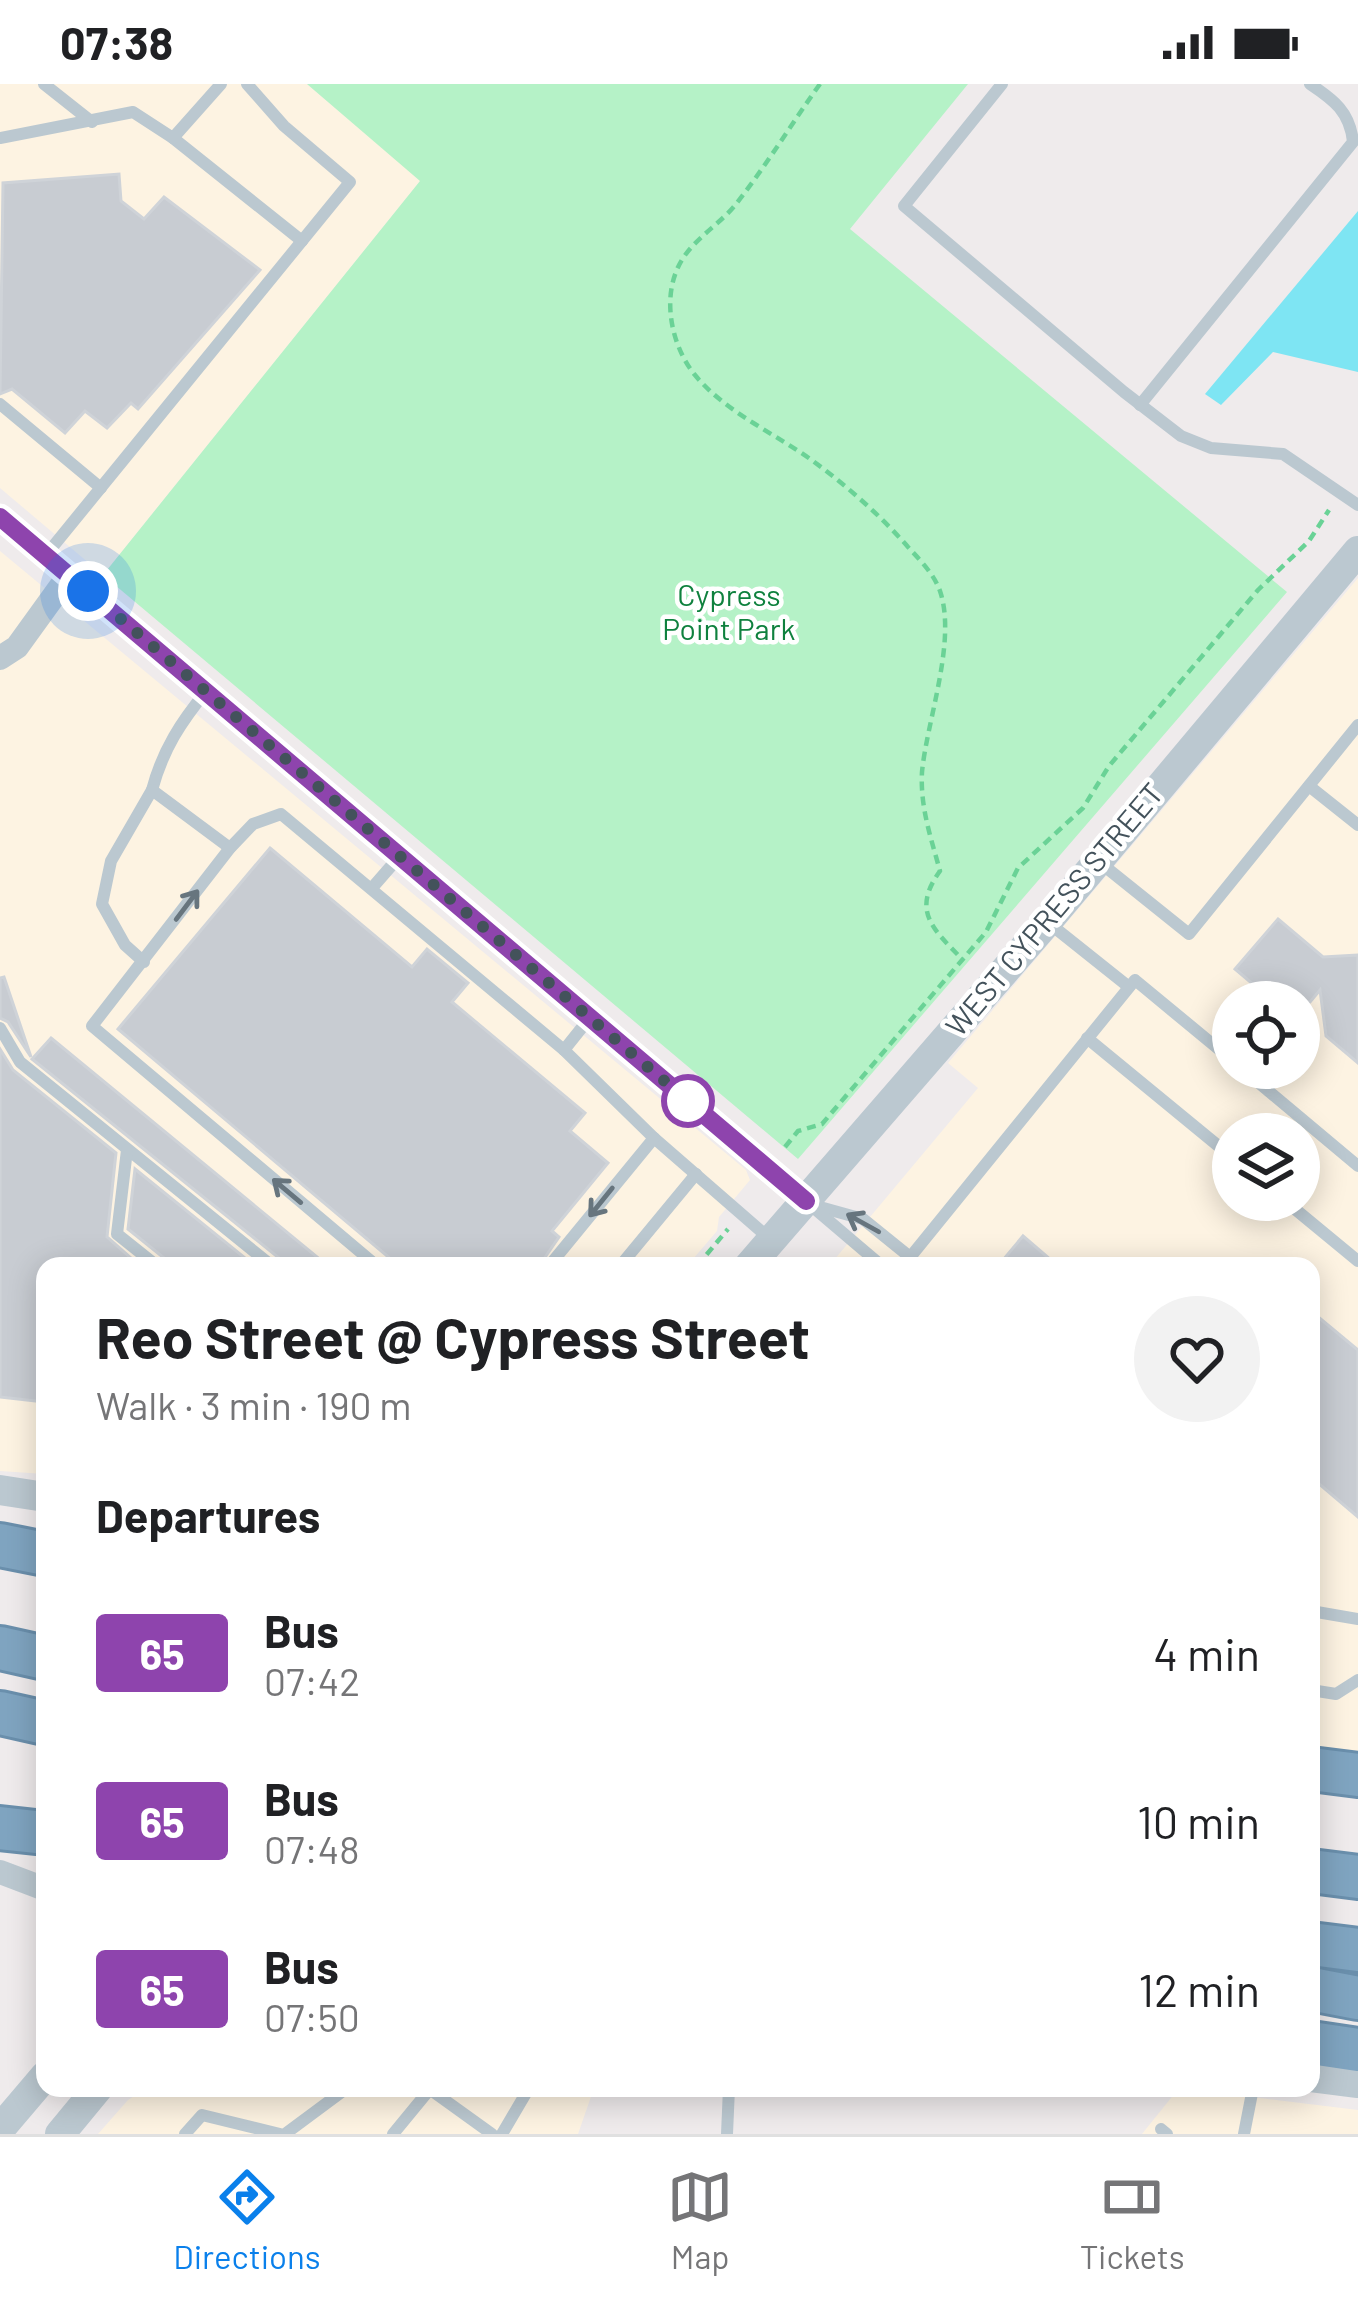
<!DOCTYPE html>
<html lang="en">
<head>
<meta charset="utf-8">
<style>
	body { margin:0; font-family:Barlow,sans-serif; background:#f2f2f2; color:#202124; height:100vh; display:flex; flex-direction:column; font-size:45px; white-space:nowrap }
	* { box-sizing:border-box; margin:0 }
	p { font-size:39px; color:#757577 }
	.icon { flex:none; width:66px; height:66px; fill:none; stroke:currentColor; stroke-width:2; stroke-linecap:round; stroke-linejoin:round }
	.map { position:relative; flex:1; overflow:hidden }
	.panel { position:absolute; left:36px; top:1173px; width:1284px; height:840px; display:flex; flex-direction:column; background:#fff; border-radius:24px; box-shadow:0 6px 30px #0003 }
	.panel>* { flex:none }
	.badge { padding:0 24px; border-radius:9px; font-size:42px; line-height:78px }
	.fabs { position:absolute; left:1212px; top:897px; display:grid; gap:24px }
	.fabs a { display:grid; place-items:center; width:108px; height:108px; border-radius:50%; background:#fff; box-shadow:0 6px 30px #0003; font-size:60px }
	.you { position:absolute; width:60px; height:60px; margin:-30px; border:9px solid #fff; border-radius:50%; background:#1a73e8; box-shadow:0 0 0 18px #1a73e833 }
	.map>.badge { position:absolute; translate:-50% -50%; box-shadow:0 0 0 6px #fff }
	h2 { padding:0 60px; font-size:45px; line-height:108px }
	.round { display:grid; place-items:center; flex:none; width:126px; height:126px; border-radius:63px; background:#f2f2f2 }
	.summary { display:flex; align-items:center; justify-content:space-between; height:204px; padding:0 60px }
	h1 { font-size:57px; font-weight:700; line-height:90px }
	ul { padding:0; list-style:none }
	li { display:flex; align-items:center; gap:36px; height:168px; padding:0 60px }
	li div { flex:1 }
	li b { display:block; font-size:45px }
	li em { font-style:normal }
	li .badge { min-width:132px; font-weight:700; text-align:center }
	.status { display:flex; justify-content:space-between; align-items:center; height:84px; padding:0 60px; background:#fff; direction:ltr }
	.status svg { height:33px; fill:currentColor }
	.dock { display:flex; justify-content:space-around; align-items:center; height:168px; border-top:3px solid #e0e0e0; background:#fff; font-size:33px; color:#757577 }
	.dock a { display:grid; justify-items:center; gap:6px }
	.dock .current { color:#0a80eb }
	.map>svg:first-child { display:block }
</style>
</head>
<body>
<div class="status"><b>07:38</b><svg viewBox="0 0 49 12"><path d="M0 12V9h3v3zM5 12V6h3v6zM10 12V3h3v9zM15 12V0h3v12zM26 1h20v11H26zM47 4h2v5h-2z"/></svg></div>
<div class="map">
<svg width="1358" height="2050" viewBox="0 0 1358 2050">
	<rect width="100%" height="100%" fill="#efebec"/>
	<g fill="#fdf3e2" fill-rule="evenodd">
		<polygon points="0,0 307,0 421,96 103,491 0,404"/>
		<polygon points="0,467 746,1086 750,1096 719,1133 717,1147 687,1182 45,1182 45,1390 0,1387"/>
		<path d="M 1358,494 L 1358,1668 L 1311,1661 L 1311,1182 L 829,1182 L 978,1004 L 948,979 ZM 1233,918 L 1299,918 L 1299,984 L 1233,984 ZM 1233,1050 L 1299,1050 L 1299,1116 L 1233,1116 Z"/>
		<polygon points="146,2004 594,2004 578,2050 98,2050 128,2016"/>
		<polygon points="1179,2004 1358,2026 1358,2050 1142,2050"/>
	</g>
	<polygon fill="#b5f2c7" points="307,0 968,0 850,145 1287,508 798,1075 103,491 420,97"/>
	<polygon fill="#7ee5f3" points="1358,127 1358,288 1273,268 1221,321 1205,310"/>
	<g fill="#c8ccd2" stroke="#cfd3d8" stroke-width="3">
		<polygon points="119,90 121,117 144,135 164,113 260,186 138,325 131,319 107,344 85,327 65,349 12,305 0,310 3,99"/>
		<polygon points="270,764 412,883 427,865 468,899 452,918 585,1029 570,1047 608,1079 552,1147 559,1153 539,1182 399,1182 118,945"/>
		<polygon points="1278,835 1323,873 1358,871 1358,979 1326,952 1320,906 1310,918 1274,918 1235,885"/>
		<polygon points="4,893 31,973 8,938 0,934 0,894"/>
		<polygon points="51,954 328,1182 282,1182 279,1174 32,975"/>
		<polygon points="0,965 13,986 116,1069 107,1153 140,1182 45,1182 45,1318 0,1313"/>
		<polygon points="135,1085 255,1182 167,1182 164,1174 128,1145"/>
		<polygon points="1023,1152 1058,1182 998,1182"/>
		<polygon points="1311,1227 1358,1266 1358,1433 1311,1393"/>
	</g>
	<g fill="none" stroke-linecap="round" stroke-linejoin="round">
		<g stroke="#6a8fac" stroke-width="48">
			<g id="motorway">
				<polyline points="0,1461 45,1470"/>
				<polyline points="0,1564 45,1574"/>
				<polyline points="0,1629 45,1639"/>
				<polyline points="1311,1685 1358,1691"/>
				<polyline points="0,1744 45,1749"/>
				<polyline points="1311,1787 1358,1793"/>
				<polyline points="1311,1860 1358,1866"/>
				<polyline points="1311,1905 1358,1914"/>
				<polyline points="1311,1959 1358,1966"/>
			</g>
		</g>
		<g stroke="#6ad296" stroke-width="4.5" stroke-dasharray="9 6" stroke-linecap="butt">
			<path d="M 820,0 C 792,39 766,82 736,120 C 718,143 687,158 676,188 C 663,221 673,264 695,291 C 725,328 776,350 813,377 C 848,403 880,431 908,463 C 920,476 934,490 940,507 C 957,557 927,636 922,688 C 920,723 931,754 940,787 C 911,827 933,845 962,875"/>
			<polyline points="785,1063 798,1047 822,1040 986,848 1018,784 1083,724 1109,682 1258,506 1309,457 1329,426"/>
			<polyline points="697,1182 728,1145"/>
		</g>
		<g stroke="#bbc8d0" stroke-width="12">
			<polyline points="44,0 92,38"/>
			<polyline points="1002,0 904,122 1124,308 1181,352 1211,364 1283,370 1358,421"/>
			<polyline points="0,54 133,28 173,54 302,157"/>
			<polyline points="173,54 221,0"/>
			<polyline points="0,320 101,404"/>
			<path d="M 1140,321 L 1353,58 C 1350,28 1334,16 1310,0"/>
			<polyline points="46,471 350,98 284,42 247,0"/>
			<path d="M 207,606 C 181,638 163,665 152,706 L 230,764"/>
			<polyline points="1309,702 1358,741"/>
			<polyline points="1098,777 1189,850 1358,641"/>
			<polyline points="372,804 399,773"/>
			<polyline points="1050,840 1129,903"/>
			<polyline points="144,878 125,861 102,820 111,777 152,706"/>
			<polyline points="0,944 20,978 272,1182"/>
			<polyline points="1087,954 1233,1074"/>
			<polyline points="564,966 588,936"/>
			<polyline points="1241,984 1358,1082"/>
			<polyline points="127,1066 117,1150 157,1182"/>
			<polyline points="1284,1116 1358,1177"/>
			<polyline points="809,1120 863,1135 910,1173"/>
			<polyline points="815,1125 882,1182"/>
			<polyline points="377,1182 92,942 230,764 253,740 281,730 564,966 654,1054 770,1155"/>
			<polyline points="549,1182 654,1054"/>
			<polyline points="620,1182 696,1090"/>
			<polyline points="903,1182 1135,896 1233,977"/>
			<polyline points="1311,1527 1358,1535"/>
			<polyline points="1311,1606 1336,1610 1358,1596"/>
			<polyline points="428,2004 492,2050"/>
			<polyline points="1161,2045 1167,2050"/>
			<polyline points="185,2050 202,2031 280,2050"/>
			<polyline points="285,2050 347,2004"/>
			<polyline points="393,2050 430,2005"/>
			<polyline points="502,2050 529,2004"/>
			<polyline points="727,2050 729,2004"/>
			<polyline points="1244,2050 1253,2004"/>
		</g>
		<g stroke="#bbc8d0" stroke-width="24">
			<polyline points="0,433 806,1117"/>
			<polyline points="0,574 17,563 69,491"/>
			<polyline points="0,1788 45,1805"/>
		</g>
		<g stroke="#bbc8d0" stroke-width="30">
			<polyline points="749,1182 1047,838 1358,467"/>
			<polyline points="0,1406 45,1413"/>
			<polyline points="1311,1993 1358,1999"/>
			<polyline points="0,2045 45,1992"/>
			<polyline points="60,2050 98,2004"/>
		</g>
		<use href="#motorway" stroke="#7fa4c0" stroke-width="42"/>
	</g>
	<defs><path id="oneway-shaft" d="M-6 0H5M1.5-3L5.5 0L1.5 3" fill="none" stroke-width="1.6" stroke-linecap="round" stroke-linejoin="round" transform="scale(3)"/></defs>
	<g stroke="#67757e">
		<use href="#oneway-shaft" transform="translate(187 821) rotate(-53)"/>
		<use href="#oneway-shaft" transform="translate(287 1107) rotate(-140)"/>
		<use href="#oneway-shaft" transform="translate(601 1118) rotate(129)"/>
		<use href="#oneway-shaft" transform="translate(863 1139) rotate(-151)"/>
	</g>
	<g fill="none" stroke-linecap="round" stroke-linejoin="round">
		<g stroke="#fff" stroke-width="27">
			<polyline id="line" points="0,433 806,1117"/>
		</g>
		<use href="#line" stroke="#8e44ad" stroke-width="18"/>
		<polyline stroke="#43525b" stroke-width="12" stroke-dasharray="0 21.6" points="88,507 688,1017"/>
	</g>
	<circle fill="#fff" stroke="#8e44ad" stroke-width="6" cx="688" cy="1017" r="24"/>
	<g text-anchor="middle" stroke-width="9" stroke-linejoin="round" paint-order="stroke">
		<g font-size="30" fill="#0f813e" stroke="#fff">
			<text x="729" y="522">Cypress<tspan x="729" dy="34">Point Park</tspan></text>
		</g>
		<g font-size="30" fill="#43525b" stroke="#fff">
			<text transform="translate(1055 826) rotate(-50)" y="10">WEST CYPRESS STREET</text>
		</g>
	</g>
</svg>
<div class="fabs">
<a><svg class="icon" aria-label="locate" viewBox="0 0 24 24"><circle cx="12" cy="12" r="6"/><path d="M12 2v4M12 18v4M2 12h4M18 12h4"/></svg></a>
<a><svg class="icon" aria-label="layers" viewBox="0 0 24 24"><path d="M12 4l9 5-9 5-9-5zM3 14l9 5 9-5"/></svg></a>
</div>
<div class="you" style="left:88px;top:507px"></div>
<section class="panel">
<div class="summary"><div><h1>Reo Street @ Cypress Street</h1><p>Walk · 3 min · 190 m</p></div><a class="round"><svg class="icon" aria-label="heart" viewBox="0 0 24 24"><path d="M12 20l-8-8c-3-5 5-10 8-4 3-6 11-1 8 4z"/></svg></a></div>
<h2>Departures</h2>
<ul>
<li><span class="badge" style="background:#8e44ad;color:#fff">65</span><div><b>Bus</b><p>07:42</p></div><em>4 min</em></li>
<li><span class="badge" style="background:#8e44ad;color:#fff">65</span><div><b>Bus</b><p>07:48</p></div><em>10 min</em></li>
<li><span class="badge" style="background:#8e44ad;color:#fff">65</span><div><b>Bus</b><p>07:50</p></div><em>12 min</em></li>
</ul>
</section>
</div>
<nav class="dock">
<a class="current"><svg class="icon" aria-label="directions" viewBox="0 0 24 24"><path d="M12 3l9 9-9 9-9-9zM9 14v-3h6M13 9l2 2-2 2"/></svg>Directions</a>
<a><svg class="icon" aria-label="map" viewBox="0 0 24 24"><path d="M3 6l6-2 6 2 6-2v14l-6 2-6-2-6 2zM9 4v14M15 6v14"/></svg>Map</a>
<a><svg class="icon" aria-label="tickets" viewBox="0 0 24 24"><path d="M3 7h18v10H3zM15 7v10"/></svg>Tickets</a>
</nav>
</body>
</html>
